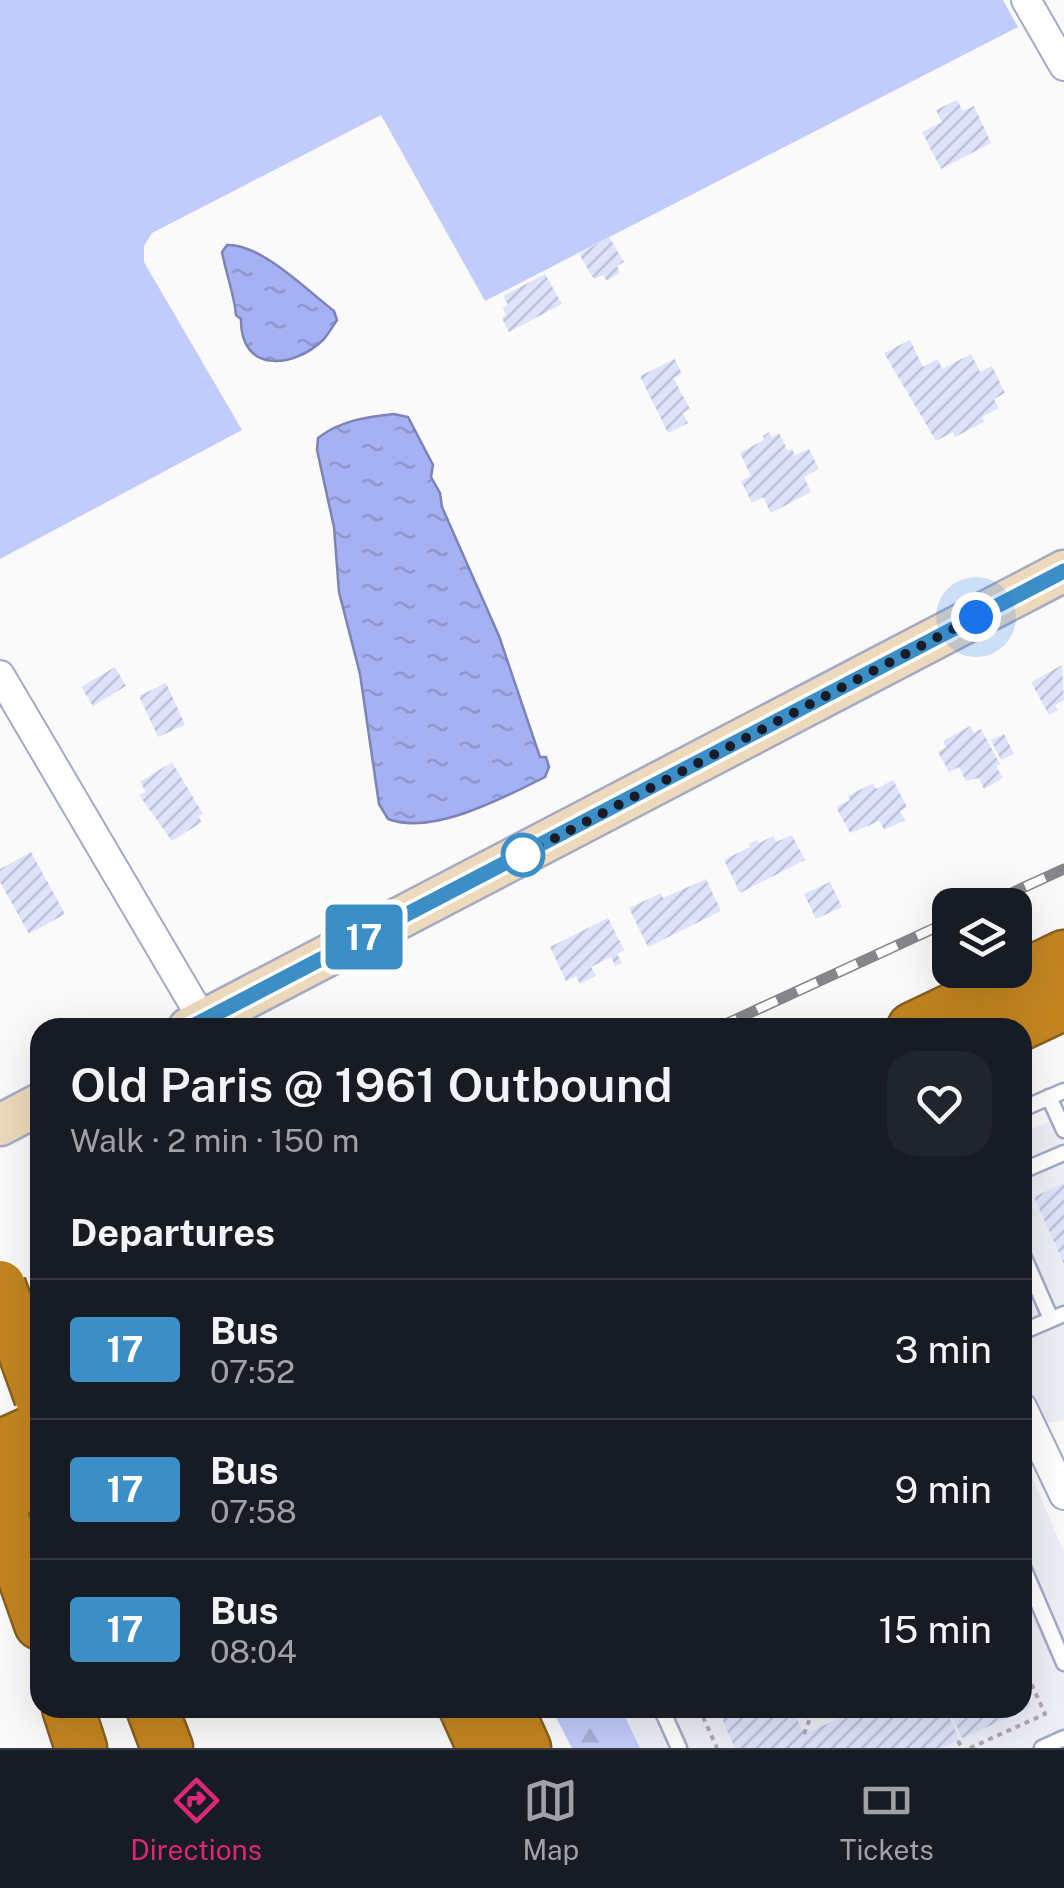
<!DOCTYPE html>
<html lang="en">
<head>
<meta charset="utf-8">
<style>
	body { margin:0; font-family:"Public Sans",sans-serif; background:#20242c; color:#f1f3f6; height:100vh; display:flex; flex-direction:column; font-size:38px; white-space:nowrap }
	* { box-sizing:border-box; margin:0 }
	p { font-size:32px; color:#9ea1a6 }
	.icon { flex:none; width:55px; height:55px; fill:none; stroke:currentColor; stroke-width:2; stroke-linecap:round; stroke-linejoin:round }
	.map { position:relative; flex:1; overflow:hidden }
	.panel { position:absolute; left:30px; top:1018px; width:1002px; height:700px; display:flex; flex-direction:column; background:#171b24; border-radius:30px; box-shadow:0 10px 40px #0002 }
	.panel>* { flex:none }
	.badge { padding:0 20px; border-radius:8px; font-size:35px; line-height:65px }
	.tools { position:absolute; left:932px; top:888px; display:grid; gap:20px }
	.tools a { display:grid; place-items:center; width:100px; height:100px; border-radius:20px; background:#171b24; box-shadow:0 10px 40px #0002; font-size:50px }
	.you { position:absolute; width:50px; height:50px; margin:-25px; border:8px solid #fff; border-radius:50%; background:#1a73e8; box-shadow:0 0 0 15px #1a73e833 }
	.map>.badge { position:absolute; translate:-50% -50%; box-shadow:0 0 0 5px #fff }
	h2 { padding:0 40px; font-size:38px; line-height:90px }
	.round { display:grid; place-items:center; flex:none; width:105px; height:105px; border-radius:30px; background:#20242c }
	.overview { display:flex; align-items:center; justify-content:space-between; height:170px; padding:0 40px }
	h1 { font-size:48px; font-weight:600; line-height:75px }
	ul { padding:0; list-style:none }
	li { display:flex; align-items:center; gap:30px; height:140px; padding:0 40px; border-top:2px solid #363941 }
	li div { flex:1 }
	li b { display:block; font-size:38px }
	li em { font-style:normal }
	li .badge { min-width:110px; font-weight:700; text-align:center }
	.dock { display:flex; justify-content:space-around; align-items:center; height:140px; border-top:2px solid #363941; background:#171b24; font-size:28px; color:#9ea1a6 }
	.dock a { display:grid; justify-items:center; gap:5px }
	.dock .selected { color:#db2777 }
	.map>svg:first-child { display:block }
</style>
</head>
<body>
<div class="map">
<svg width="1064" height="1748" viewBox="0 0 1064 1748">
	<defs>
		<pattern id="forest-firs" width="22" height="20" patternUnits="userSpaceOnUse" patternTransform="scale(2.5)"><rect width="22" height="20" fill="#c2ccfb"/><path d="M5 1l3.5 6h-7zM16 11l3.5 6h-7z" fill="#a6afd7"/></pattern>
		<pattern id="water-ripples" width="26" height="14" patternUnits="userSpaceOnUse" patternTransform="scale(2.5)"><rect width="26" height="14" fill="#a5b1f2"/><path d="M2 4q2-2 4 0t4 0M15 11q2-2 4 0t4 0" fill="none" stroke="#8d98cf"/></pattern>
		<pattern id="building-hatch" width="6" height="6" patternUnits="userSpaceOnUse" patternTransform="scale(2.5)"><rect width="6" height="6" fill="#dde3fb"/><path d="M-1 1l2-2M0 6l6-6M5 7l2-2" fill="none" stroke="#bdc2d7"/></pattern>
	</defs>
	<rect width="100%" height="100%" fill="#fafafa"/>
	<g fill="#edeef6">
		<polygon points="1064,1115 1064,1421 1023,1424 1023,1133"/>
		<polygon points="1023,1457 1064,1552 1064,1748 640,1748 621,1708 1022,1708"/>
	</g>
	<polygon fill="#c2ccfb" points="0,0 1003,0 1018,27 485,301 381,115 152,233 144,246 144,262 242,430 0,559"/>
	<polygon fill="url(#forest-firs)" points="551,1708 621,1708 640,1748 572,1748"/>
	<g fill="url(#water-ripples)" stroke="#7b84b5" stroke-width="2.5">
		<path d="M 227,245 C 260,243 308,291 334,311 L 337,320 C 333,326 328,335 323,340 C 293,369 240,373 241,319 L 236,315 C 234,293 226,274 222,252 Z"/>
		<path d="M 394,414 L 408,417 L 433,465 L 431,477 L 440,493 L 442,507 L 499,636 L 540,757 L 546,757 L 549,767 L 545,777 C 505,797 433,836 388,819 L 379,804 L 360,674 L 339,592 L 334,527 L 317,450 L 318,438 C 341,420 367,417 394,414 Z"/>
	</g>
	<g fill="url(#building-hatch)">
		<polygon points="957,100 963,111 974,106 991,143 941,169 922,132 942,122 936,110"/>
		<polygon points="609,237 624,262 617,266 620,273 607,281 603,275 594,279 579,254"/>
		<polygon points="545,274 562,304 509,332 502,318 506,315 503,308 508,305 503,296"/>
		<polygon points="910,340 923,367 938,359 942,369 971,354 980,372 992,366 1005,393 994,399 999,408 982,417 984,422 955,437 953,432 936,441 884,353"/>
		<polygon points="675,359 682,374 673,378 690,409 683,413 688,423 668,433 640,376"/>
		<polygon points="769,432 772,437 779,433 788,451 792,449 795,455 809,449 819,469 804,477 811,492 771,513 763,497 752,503 741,481 751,476 740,453 764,440 763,436"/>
		<polygon points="1062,665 1064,700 1055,705 1058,710 1049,715 1031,682"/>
		<polygon points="115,667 126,686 93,706 81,687"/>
		<polygon points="166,683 185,725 158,737 139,696"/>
		<polygon points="970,726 974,733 981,729 1000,764 996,766 1003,778 984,789 979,778 966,781 959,767 949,772 938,752 946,747 943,741"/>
		<polygon points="1004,734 1014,754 1001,760 991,740"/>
		<polygon points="172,762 203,814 198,816 202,822 172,841 139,795 146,792 140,782"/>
		<polygon points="893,780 907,807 900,811 905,820 884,830 880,821 850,833 836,807 850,800 848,796 873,783 876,789"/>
		<polygon points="792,835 805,860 740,893 724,860 750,847 749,844 757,840 759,843 773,836 776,842"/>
		<polygon points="31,852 65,914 29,934 0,882 0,869"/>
		<polygon points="706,879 721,911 648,947 629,908 661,893 663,898"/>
		<polygon points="830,882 842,907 816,919 804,894"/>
		<polygon points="608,918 624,950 617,954 622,963 615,966 611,957 591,967 596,976 580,984 576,976 566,981 550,947"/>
		<polygon points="1064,1183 1064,1264 1034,1197"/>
		<polygon points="1022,1686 1032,1707 962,1738 951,1713 948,1714 959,1740 942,1748 735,1748 717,1708 792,1708 804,1734 863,1708 1022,1708"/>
	</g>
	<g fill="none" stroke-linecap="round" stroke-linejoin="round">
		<g stroke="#a4aac6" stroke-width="19">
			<g id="lane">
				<polyline points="1049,1097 1064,1130"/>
				<polyline points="1022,1109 1064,1091"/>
				<polyline points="1022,1171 1064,1153"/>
				<polyline points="1022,1253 1051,1319"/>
				<polyline points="1022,1332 1064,1314"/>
				<polyline points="1022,1565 1064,1663"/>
				<polyline points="661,1708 679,1748"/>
				<polyline points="1042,1748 1064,1738"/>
			</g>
		</g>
		<g stroke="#a4aac6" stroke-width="32">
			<g id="street">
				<polyline points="1026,0 1064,66"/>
				<polyline points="0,675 203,1020"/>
				<polyline points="1022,1407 1064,1495"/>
			</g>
		</g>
		<g stroke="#a4aac6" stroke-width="45">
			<g id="secondary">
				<polyline points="189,1028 1064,571"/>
				<polyline points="0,1125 40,1104"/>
			</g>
		</g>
		<g stroke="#886022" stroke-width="55">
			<g id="highway">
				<polyline points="913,1028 1064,956"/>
				<polyline points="1013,1028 1064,1004"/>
				<polyline points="0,1446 40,1428"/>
				<polyline points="0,1498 40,1480"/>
				<polyline points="0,1510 40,1624"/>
				<polyline points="68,1708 81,1748"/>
				<polyline points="152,1708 167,1748"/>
				<polyline points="465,1708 483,1748"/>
				<polyline points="507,1708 525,1748"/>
			</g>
		</g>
		<g stroke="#acacb0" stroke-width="4" stroke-dasharray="5 5" stroke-linecap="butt">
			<polyline points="699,1708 717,1748"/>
			<polyline points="804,1734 814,1708"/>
			<polyline points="958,1741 962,1748"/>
			<polyline points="970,1748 1045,1714 1022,1663"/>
		</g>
		<use href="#lane" stroke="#fff" stroke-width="14"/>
		<use href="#street" stroke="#fff" stroke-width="28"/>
		<use href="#secondary" stroke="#eddabc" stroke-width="40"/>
		<use href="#highway" stroke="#c38520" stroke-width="50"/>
		<g stroke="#85868c" stroke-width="11">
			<g id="rail">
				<polyline points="985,905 1064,869"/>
				<polyline points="717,1028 950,921"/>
				<polyline points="0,1356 40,1338"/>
			</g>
		</g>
		<use href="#rail" stroke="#fff" stroke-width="8" stroke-dasharray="22" stroke-linecap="butt"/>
		<g stroke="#886022" stroke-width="55" stroke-linecap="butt">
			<polyline id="highway-bridge" points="0,1286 40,1397"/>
		</g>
		<use href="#highway-bridge" stroke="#c38520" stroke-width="50"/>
	</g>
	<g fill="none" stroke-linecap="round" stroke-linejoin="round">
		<g stroke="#fff" stroke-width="22">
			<polyline id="line" points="189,1028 1064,571"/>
		</g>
		<use href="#line" stroke="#3c8fc6" stroke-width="15"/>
		<polyline stroke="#191b26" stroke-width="10" stroke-dasharray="0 18" points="523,855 976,617"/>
	</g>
	<circle fill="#fff" stroke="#3c8fc6" stroke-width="5" cx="523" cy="855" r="20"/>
</svg>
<div class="tools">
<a><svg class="icon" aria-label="layers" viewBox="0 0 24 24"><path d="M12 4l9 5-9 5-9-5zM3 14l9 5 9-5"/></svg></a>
</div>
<div class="you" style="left:976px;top:617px"></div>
<b class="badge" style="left:364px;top:937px;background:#3c8fc6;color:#fff">17</b>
<section class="panel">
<div class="overview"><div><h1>Old Paris @ 1961 Outbound</h1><p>Walk · 2 min · 150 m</p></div><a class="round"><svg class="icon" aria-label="heart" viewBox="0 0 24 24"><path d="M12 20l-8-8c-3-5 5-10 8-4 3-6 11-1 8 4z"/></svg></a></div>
<h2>Departures</h2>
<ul>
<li><span class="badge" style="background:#3c8fc6;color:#fff">17</span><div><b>Bus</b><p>07:52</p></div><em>3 min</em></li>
<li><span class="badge" style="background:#3c8fc6;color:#fff">17</span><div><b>Bus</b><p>07:58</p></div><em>9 min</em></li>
<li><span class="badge" style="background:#3c8fc6;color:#fff">17</span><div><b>Bus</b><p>08:04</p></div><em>15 min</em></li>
</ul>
</section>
</div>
<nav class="dock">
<a class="selected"><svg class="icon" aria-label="directions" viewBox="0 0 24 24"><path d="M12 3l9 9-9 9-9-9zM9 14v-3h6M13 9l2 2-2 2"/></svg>Directions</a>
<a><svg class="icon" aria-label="map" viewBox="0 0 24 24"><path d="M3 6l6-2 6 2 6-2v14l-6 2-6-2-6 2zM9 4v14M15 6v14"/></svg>Map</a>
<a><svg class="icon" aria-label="tickets" viewBox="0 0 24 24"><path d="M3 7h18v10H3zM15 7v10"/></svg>Tickets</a>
</nav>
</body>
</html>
